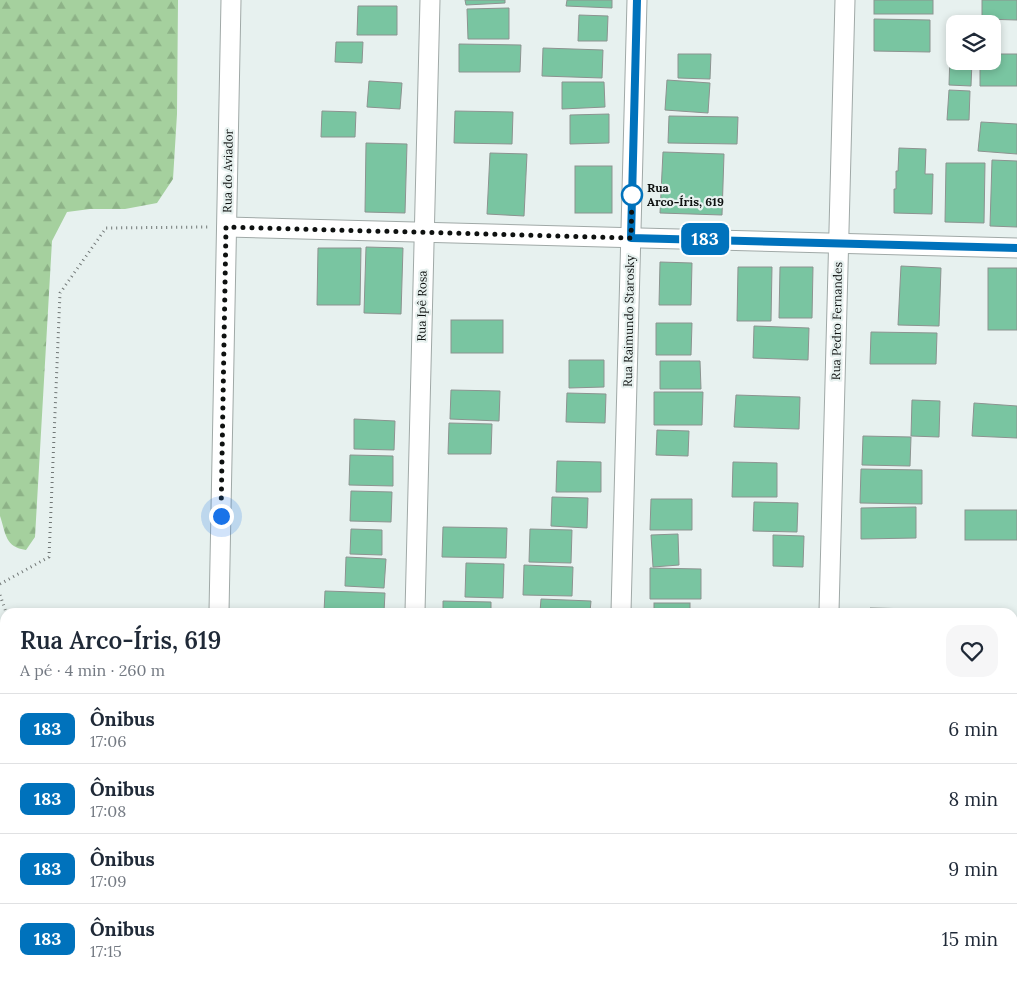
<!DOCTYPE html>
<html lang="pt">
<head>
<meta charset="utf-8">
<style>
	body { margin:0; font-family:Lora,serif; background:#f6f6f7; color:#1f2937; height:100vh; display:flex; flex-direction:column; font-size:19px; white-space:nowrap }
	* { box-sizing:border-box; margin:0 }
	p { font-size:16px; color:#747a83 }
	.icon { flex:none; width:28px; height:28px; fill:none; stroke:currentColor; stroke-width:2; stroke-linecap:round; stroke-linejoin:round }
	.map { position:relative; flex:1; overflow:hidden }
	.sheet { position:absolute; left:0px; top:608px; width:1018px; height:376px; display:flex; flex-direction:column; background:#fff; border-radius:15px 15px 0 0; box-shadow:0 2px 8px #0003 }
	.sheet>* { flex:none }
	.badge { padding:0 10px; border-radius:8px; font-size:18px; line-height:32px }
	.controls { position:absolute; left:946px; top:15px; display:grid; gap:10px }
	.controls a { display:grid; place-items:center; width:55px; height:55px; border-radius:10px; background:#fff; box-shadow:0 2px 8px #0003; font-size:25px }
	.you { position:absolute; width:25px; height:25px; margin:-12px; border:4px solid #fff; border-radius:50%; background:#1a73e8; box-shadow:0 0 0 8px #1a73e833 }
	.map>.badge { position:absolute; translate:-50% -50%; box-shadow:0 0 0 2px #fff }
	.round { display:grid; place-items:center; flex:none; width:52px; height:52px; border-radius:15px; background:#f6f6f7 }
	.head { display:flex; align-items:center; justify-content:space-between; height:85px; padding:0 20px }
	h1 { font-size:24px; font-weight:600; line-height:38px }
	ul { padding:0; list-style:none }
	li { display:flex; align-items:center; gap:15px; height:70px; padding:0 20px; border-top:1px solid #e0e1e3 }
	li div { flex:1 }
	li b { display:block; font-size:19px }
	li em { font-style:normal }
	li .badge { min-width:55px; font-weight:700; text-align:center }
	.map>svg:first-child { display:block }
</style>
</head>
<body>
<div class="map">
<svg width="1017" height="983" viewBox="0 0 1017 983">
	<defs>
		<pattern id="forest-firs" width="22" height="20" patternUnits="userSpaceOnUse" patternTransform="scale(1.25)"><rect width="22" height="20" fill="#a5d09e"/><path d="M5 1l3.5 6h-7zM16 11l3.5 6h-7z" fill="#8db287"/></pattern>
		<pattern id="wetland-marsh" width="20" height="14" patternUnits="userSpaceOnUse" patternTransform="scale(1.25)"><rect width="20" height="14" fill="#a5d09e"/><path d="M1 5h8M5 5V1M11 12h8M15 12V8" fill="none" stroke="#8db287"/></pattern>
	</defs>
	<rect width="100%" height="100%" fill="#e7f1ef"/>
	<path fill="url(#forest-firs)" d="M 0,0 L 178,0 L 177,114 L 173,179 L 157,203 L 125,209 L 90,209 L 67,212 L 52,241 L 35,537 L 26,550 C 5,547 6,534 0,516 Z"/>
	<polygon fill="url(#wetland-marsh)" points="0,916 5,929 5,979 23,979 25,983 0,983"/>
	<g fill="#79c5a1" stroke="#8c9390">
		<polygon points="465,0 505,0 505,3 466,5"/>
		<polygon points="567,0 612,0 612,8 566,6"/>
		<rect x="874" y="0" width="59" height="14"/>
		<polygon points="982,0 1017,0 1017,20 982,19"/>
		<polygon points="358,6 397,6 397,35 357,35"/>
		<polygon points="509,8 509,39 468,39 467,9"/>
		<polygon points="579,15 608,16 607,41 578,41"/>
		<polygon points="874,19 930,20 930,52 874,51"/>
		<polygon points="336,42 363,42 362,63 335,62"/>
		<polygon points="459,44 521,45 520,72 459,72"/>
		<polygon points="543,48 603,50 602,78 542,76"/>
		<polygon points="678,54 711,54 710,79 678,78"/>
		<polygon points="950,54 955,54 955,61 972,61 971,86 949,85"/>
		<polygon points="992,54 1017,54 1017,86 980,86 980,61 992,61"/>
		<polygon points="667,80 710,83 708,113 665,110"/>
		<polygon points="369,81 402,83 400,109 367,107"/>
		<polygon points="562,82 604,82 605,107 562,109"/>
		<polygon points="949,90 970,91 969,120 947,120"/>
		<polygon points="322,111 356,112 355,137 321,137"/>
		<polygon points="455,111 513,112 512,144 454,143"/>
		<polygon points="609,114 609,143 570,144 570,115"/>
		<polygon points="669,116 738,117 737,144 668,143"/>
		<polygon points="981,122 1017,124 1017,154 978,151"/>
		<polygon points="366,143 407,144 405,213 365,212"/>
		<polygon points="899,148 926,149 925,174 933,174 932,214 894,213 894,189 896,189 896,171 898,171"/>
		<polygon points="663,152 724,154 722,215 660,213"/>
		<polygon points="490,153 527,154 524,216 487,214"/>
		<polygon points="992,160 1017,161 1017,227 990,226"/>
		<polygon points="946,163 985,163 984,223 945,222"/>
		<rect x="575" y="166" width="37" height="47"/>
		<polygon points="366,247 403,248 401,314 364,313"/>
		<polygon points="318,248 361,248 360,305 317,305"/>
		<polygon points="660,262 692,263 691,305 659,305"/>
		<polygon points="901,266 941,268 939,326 898,325"/>
		<polygon points="738,267 772,267 771,321 737,321"/>
		<polygon points="780,267 813,267 812,318 779,318"/>
		<rect x="988" y="268" width="29" height="62"/>
		<rect x="451" y="320" width="52" height="33"/>
		<polygon points="656,323 692,323 691,355 656,355"/>
		<polygon points="754,326 809,328 808,360 753,358"/>
		<polygon points="871,332 937,333 936,364 870,364"/>
		<polygon points="569,360 604,360 604,387 569,388"/>
		<polygon points="660,361 700,361 701,389 660,389"/>
		<polygon points="451,390 500,391 499,421 450,419"/>
		<polygon points="654,392 703,392 702,425 654,425"/>
		<polygon points="567,393 606,394 605,423 566,422"/>
		<polygon points="736,395 800,397 799,429 734,427"/>
		<polygon points="912,400 940,401 939,437 911,436"/>
		<polygon points="974,403 1017,406 1017,438 972,436"/>
		<polygon points="354,419 395,421 394,450 354,449"/>
		<polygon points="449,423 492,424 491,454 448,454"/>
		<polygon points="657,430 689,431 688,456 656,455"/>
		<polygon points="863,436 911,437 910,466 862,465"/>
		<polygon points="350,455 393,456 393,486 349,485"/>
		<polygon points="557,461 601,462 601,492 556,492"/>
		<polygon points="733,462 777,463 777,497 732,497"/>
		<polygon points="861,469 922,470 922,504 860,503"/>
		<polygon points="351,491 392,492 391,522 350,521"/>
		<polygon points="552,497 588,498 587,528 551,526"/>
		<polygon points="651,499 692,499 692,530 650,530"/>
		<polygon points="754,502 798,503 797,532 753,531"/>
		<polygon points="916,507 916,538 861,539 861,508"/>
		<rect x="965" y="510" width="52" height="30"/>
		<polygon points="443,527 507,528 506,558 442,557"/>
		<polygon points="351,529 382,530 382,555 350,554"/>
		<polygon points="530,529 572,530 571,563 529,562"/>
		<polygon points="678,534 679,565 653,567 651,535"/>
		<polygon points="773,535 804,536 803,567 773,566"/>
		<polygon points="346,557 386,559 384,588 345,586"/>
		<polygon points="466,563 504,564 503,598 465,597"/>
		<polygon points="524,565 573,567 572,596 523,595"/>
		<polygon points="650,568 701,569 701,599 650,599"/>
		<polygon points="325,591 385,593 384,612 324,612"/>
		<polygon points="541,599 591,601 590,612 540,612"/>
		<polygon points="443,601 491,602 491,612 443,612"/>
		<rect x="654" y="603" width="36" height="9"/>
		<polygon points="870,608 917,609 917,612 870,612"/>
		<polygon points="939,611 998,612 939,612"/>
	</g>
	<g fill="none" stroke-linecap="round" stroke-linejoin="round">
		<g stroke="#a0a9a7" stroke-width="21">
			<g id="minor">
				<polyline points="227,227 1017,248"/>
				<polyline points="219,612 231,0"/>
				<polyline points="415,612 430,0"/>
				<polyline points="621,612 637,0"/>
				<polyline points="829,612 845,0"/>
				<polyline points="211,979 211,981 269,983"/>
				<polyline points="406,983 406,979"/>
				<polyline points="612,983 612,979"/>
				<polyline points="819,983 820,979"/>
			</g>
		</g>
		<g stroke="#a0a9a7" stroke-width="29">
			<g id="trunk">
				<polyline points="0,646 5,660"/>
				<polyline points="0,821 5,835"/>
				<polyline points="56,979 58,983"/>
				<polyline points="122,979 123,983"/>
			</g>
		</g>
		<g stroke="#717776" stroke-width="3" stroke-dasharray="1 4" stroke-linecap="butt">
			<polyline points="0,584 49,557 60,293 106,228 208,227"/>
			<polyline points="0,595 6,612"/>
		</g>
		<use href="#minor" stroke="#fff" stroke-width="19"/>
		<use href="#trunk" stroke="#fff" stroke-width="28"/>
	</g>
	<g fill="none" stroke-linecap="round" stroke-linejoin="round">
		<g stroke="#fff" stroke-width="11">
			<polyline id="line" points="637,0 631,238 1017,248"/>
		</g>
		<use href="#line" stroke="#0072bc" stroke-width="8"/>
		<polyline stroke="#0e1110" stroke-width="5" stroke-dasharray="0 9" points="221,516 226,227 631,238 632,195"/>
	</g>
	<circle fill="#fff" stroke="#0072bc" stroke-width="2.5" cx="632" cy="195" r="10"/>
	<g text-anchor="middle" stroke-width="4.5" stroke-linejoin="round" paint-order="stroke">
		<g font-size="12" fill="#0e1110" stroke="#e7f1ef">
			<text transform="translate(228 171) rotate(-89)" y="4">Rua do Aviador</text>
			<text transform="translate(422 306) rotate(-89)" y="4">Rua Ipê Rosa</text>
			<text transform="translate(629 321) rotate(-89)" y="4">Rua Raimundo Starosky</text>
			<text transform="translate(837 321) rotate(-89)" y="4">Rua Pedro Fernandes</text>
		</g>
		<g font-size="12" font-weight="bold" fill="#0e1110" stroke="#e7f1ef" text-anchor="start">
			<text x="647" y="192">Rua<tspan x="647" dy="14">Arco-Íris, 619</tspan></text>
		</g>
	</g>
</svg>
<div class="controls">
<a><svg class="icon" aria-label="layers" viewBox="0 0 24 24"><path d="M12 4l9 5-9 5-9-5zM3 14l9 5 9-5"/></svg></a>
</div>
<div class="you" style="left:221px;top:516px"></div>
<b class="badge" style="left:705px;top:239px;background:#0072bc;color:#fff">183</b>
<section class="sheet">
<div class="head"><div><h1>Rua Arco-Íris, 619</h1><p>A pé · 4 min · 260 m</p></div><a class="round"><svg class="icon" aria-label="heart" viewBox="0 0 24 24"><path d="M12 20l-8-8c-3-5 5-10 8-4 3-6 11-1 8 4z"/></svg></a></div>
<ul>
<li><span class="badge" style="background:#0072bc;color:#fff">183</span><div><b>Ônibus</b><p>17:06</p></div><em>6 min</em></li>
<li><span class="badge" style="background:#0072bc;color:#fff">183</span><div><b>Ônibus</b><p>17:08</p></div><em>8 min</em></li>
<li><span class="badge" style="background:#0072bc;color:#fff">183</span><div><b>Ônibus</b><p>17:09</p></div><em>9 min</em></li>
<li><span class="badge" style="background:#0072bc;color:#fff">183</span><div><b>Ônibus</b><p>17:15</p></div><em>15 min</em></li>
</ul>
</section>
</div>
</body>
</html>
